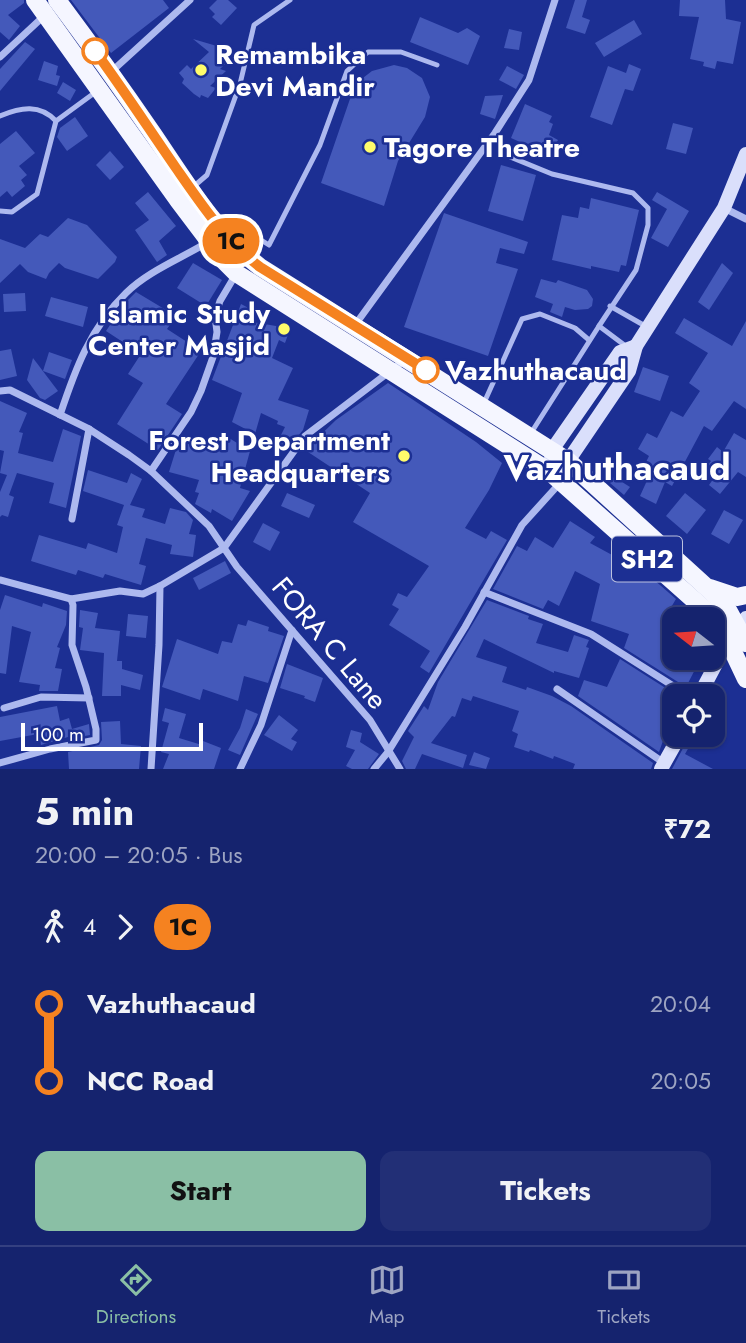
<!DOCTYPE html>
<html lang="en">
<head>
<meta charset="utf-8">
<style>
	body { margin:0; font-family:Jost,sans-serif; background:#222f76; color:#f1f3f6; height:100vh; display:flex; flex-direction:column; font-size:26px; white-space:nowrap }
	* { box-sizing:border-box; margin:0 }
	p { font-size:23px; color:#9da4c2 }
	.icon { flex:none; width:38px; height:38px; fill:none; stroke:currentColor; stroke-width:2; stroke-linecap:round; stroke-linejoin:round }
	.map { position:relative; height:769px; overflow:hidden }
	.sheet { display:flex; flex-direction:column; background:#15236e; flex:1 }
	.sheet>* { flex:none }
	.badge { padding:0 14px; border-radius:23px; font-size:24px; line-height:46px }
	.needle { width:46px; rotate:287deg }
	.fabs { position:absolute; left:662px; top:607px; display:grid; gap:14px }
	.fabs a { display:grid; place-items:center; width:63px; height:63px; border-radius:14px; background:#15236e; box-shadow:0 2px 5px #0004,0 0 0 2px #344081; font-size:35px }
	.scale { position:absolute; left:21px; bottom:18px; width:182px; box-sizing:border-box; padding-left:7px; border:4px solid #fff; border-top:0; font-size:19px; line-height:24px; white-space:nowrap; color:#fff; -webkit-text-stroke:5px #1c2f93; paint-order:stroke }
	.map>.badge { position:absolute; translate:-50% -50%; box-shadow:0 0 0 4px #fff }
	.legs { display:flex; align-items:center; gap:10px; height:77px; padding:0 35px; font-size:23px }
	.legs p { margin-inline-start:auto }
	.headline { display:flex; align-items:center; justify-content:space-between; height:119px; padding:0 35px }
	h1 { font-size:38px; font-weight:700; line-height:52px }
	.button { display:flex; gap:14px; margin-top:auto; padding:14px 35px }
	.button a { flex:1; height:80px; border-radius:14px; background:#8abfa5; color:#111; font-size:28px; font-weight:700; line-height:80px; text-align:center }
	.button a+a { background:#222f76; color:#f1f3f6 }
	ul { padding:0 35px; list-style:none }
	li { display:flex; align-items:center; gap:24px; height:77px; font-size:26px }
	li i { display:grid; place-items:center; width:10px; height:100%; margin:0 9px; background:currentColor }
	li i::after { content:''; width:18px; height:18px; margin:-9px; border:5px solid; border-radius:50%; background:#15236e }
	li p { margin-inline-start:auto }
	li:first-child i { background:linear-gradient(#0000 50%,currentColor 0) }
	li:last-child i { background:linear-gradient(currentColor 50%,#0000 0) }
	.dock { display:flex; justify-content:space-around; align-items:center; height:98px; border-top:2px solid #344081; background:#15236e; font-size:19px; color:#9da4c2 }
	.dock a { display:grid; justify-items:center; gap:4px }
	.dock .selected { color:#8abfa5 }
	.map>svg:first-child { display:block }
</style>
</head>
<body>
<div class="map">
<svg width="746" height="769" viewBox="0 0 746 769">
	<rect width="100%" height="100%" fill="#1c2f93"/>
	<g fill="#4459ba">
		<polygon points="0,0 24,0 24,3 8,15 20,26 9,40 0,32"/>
		<polygon points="71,0 163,0 169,8 111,53"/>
		<polygon points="217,0 228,0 237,8 221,25 212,17 215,14 209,8"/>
		<polygon points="575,0 587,0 582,17 590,20 585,34 566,28"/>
		<polygon points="680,0 725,0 726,19 741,22 733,64 717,61 715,69 703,66 704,62 690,59 699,17 679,16"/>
		<polygon points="420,17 458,33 467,28 480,36 468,65 410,42"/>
		<polygon points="634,20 642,34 604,57 595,43"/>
		<polygon points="509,29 522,32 519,50 504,48"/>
		<polygon points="193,39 227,49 220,57 227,62 220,69 226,71 210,86 216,88 208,98 201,95 200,98 194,94 182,83 184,79 179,73 187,65 191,69 209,52"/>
		<polygon points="25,42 35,49 0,91 0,69"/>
		<polygon points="44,61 58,66 56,75 60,76 57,86 38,80"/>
		<polygon points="629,64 641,69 633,91 625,89 612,125 590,117 608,66 626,73"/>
		<polygon points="394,65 407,68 422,78 430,97 425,117 398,161 384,206 321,183 351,96 359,81 372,71"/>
		<polygon points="507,66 524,75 516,89 499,80"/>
		<polygon points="63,82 76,90 70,101 57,93"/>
		<polygon points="503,95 495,119 480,114 485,96"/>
		<polygon points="525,104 552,116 549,122 553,124 549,135 558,140 552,150 543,144 540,151 511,138"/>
		<polygon points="75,117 88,136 67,151 57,137 60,128"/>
		<polygon points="673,123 693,128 686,154 666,149"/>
		<polygon points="16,131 35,153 19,166 27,175 21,180 25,186 12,197 7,191 0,197 0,144"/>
		<polygon points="110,151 124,167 110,180 96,165"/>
		<polygon points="501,165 536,175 523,221 488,211"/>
		<polygon points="148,192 176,226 159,241 167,255 157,262 135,230 149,220 135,203"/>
		<polygon points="657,192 689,211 668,247 651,238 667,209 652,200"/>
		<polygon points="591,198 639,210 626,266 621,265 619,272 591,266 591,269 552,260 562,215 578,218 580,207 589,209"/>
		<polygon points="444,213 528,242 524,254 500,248 496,263 518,269 488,356 404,327"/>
		<polygon points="68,218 87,225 117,257 115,262 98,279 65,268 59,263 49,273 46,279 28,272 20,264 0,283 0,239 25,248 40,234 48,237"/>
		<polygon points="193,263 222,280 206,306 177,288"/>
		<polygon points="722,263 733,273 709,310 698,302"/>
		<polygon points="541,279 556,283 558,280 587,290 593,299 592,306 588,309 575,310 565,307 562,317 550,312 553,304 535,297"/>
		<polygon points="136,292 176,316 167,329 201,351 166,404 182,414 158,450 117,424 143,383 128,374 141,354 106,331 124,304"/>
		<polygon points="25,293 26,311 4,312 3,294"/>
		<polygon points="51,297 88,307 83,327 45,316"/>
		<polygon points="241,304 256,312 252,322 276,326 289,332 285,343 279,340 272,358 293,368 278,400 309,410 303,430 293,442 290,440 286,449 276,445 285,427 277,424 278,421 261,413 255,434 232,422 242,393 212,380"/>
		<polygon points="684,318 732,346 746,321 746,409 734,401 712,431 704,426 672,486 665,482 656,504 640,496 650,474 642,470 649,456 638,449 647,433 657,438 671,411 683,417 700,391 689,383 708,353 675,333"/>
		<polygon points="11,349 17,376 0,380 0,351"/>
		<polygon points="49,352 72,360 65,379 43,371"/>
		<polygon points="33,358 58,391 45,400 40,398 27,380"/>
		<polygon points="643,367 669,376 660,401 634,392"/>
		<polygon points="388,383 476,442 502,463 489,490 465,528 486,539 491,531 507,540 429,673 420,667 430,651 389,625 399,609 392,605 398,593 407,597 429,566 353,522 370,493 305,450 336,420"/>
		<polygon points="0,401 27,413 19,432 23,433 18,453 53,462 63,429 81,436 66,508 49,503 54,483 17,473 9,495 14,497 8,517 2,515 0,517 0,492 7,475 0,473 4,451 0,450"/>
		<polygon points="221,433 250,451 240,488 250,491 232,521 212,509 211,513 195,504 199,493 195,492 199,480 169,472 179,440 217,450"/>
		<polygon points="734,433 746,440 746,477 738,472 720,494 709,485 714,478 704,470 711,461 708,459 717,447 723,452"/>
		<polygon points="88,470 127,483 131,473 142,479 130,505 145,509 142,517 165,524 170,508 186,512 193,520 189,534 196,535 193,557 170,554 172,545 146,538 139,564 146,566 141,585 105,574 103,578 78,570 76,575 31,561 39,535 86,549 88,543 117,553 123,527 117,525 124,505 83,491"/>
		<polygon points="614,477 630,487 624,495 610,483"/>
		<polygon points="287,493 315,505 309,518 281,506"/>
		<polygon points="685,493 706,510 687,534 666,516"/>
		<polygon points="724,510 743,520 729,544 711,534"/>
		<polygon points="570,521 595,537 590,543 614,556 615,551 625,554 623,560 637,565 676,599 670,609 683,620 674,620 674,658 701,658 686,687 624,648 629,634 591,621 600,584 575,571 559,606 548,600 543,609 493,589 517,546 527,551 535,537 553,548"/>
		<polygon points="263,523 280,532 270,551 253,542"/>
		<polygon points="225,561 231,573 199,590 193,578"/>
		<polygon points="5,595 42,607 43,603 67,611 66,625 57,647 60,648 55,668 62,669 58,691 39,691 40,685 19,682 31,632 12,626 6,674 0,673 0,610"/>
		<polygon points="487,600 529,616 528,619 543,624 536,643 568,652 574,635 589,640 586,647 589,648 579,678 554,671 554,673 484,639 476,657 507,667 502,682 526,690 527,687 552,696 571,706 653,763 651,769 573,769 575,764 554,756 553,759 530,750 529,752 514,747 518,734 512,731 519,711 473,696 471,701 462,698 455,717 452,716 431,743 467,755 463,768 422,754 415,769 406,769 402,761 414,737 408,731 424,706 428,710 438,682"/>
		<polygon points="80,610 98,613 95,628 120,631 117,661 122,661 122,669 143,675 140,690 121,685 121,696 102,696 104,653 80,650 83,628 79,627"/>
		<polygon points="128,614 148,616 146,638 126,636"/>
		<polygon points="248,620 269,627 268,631 284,636 268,683 244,676 238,701 203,689 200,700 162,687 177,639 218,654 222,641 232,643 238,624 246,626"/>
		<polygon points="620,659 678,696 674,696 674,710 659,752 578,696 584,680 607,687"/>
		<polygon points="287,664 323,678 315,702 304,698 305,696 280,688"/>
		<polygon points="57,706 60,721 69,718 72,729 89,724 90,735 68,739 68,737 41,745 38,734 0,741 0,717"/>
		<polygon points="165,708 186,714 179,738 202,745 203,741 221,748 214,769 163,769 169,754 161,752 169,723 162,721"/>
		<polygon points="246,709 258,714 240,755 228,750 240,728"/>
		<polygon points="279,715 298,730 291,739 297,742 292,751 264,735"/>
		<polygon points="120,721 121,744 141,746 139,769 69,769 68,752 99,745 102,740 101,722"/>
		<polygon points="351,730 362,733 360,742 379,754 368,769 352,769 346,766 355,750 346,747"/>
		<polygon points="690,735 696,735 685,754 713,769 672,769"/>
		<polygon points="474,752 490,758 486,769 469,765"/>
	</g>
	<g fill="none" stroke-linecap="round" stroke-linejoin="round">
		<g stroke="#adb9ef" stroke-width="5">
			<path d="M 0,116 C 21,107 40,104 56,121"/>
			<polyline points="503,154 552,174 633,193 648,208 648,225 636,270 599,326 627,347"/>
			<polyline points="193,187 207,175 240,84 254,25 290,0"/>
			<polyline points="0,211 12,212 37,194 56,121 97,91"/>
			<polyline points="221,226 229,220 269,245 320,145 347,71 368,52 401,52 437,65"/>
			<polyline points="610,306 647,327"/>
			<polyline points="483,405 522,319 540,314 575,328 589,340"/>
			<polyline points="531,433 599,326"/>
		</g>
		<g stroke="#adb9ef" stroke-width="7">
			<polyline points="0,57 45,15"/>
			<polyline points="111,72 190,0"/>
			<polyline points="724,208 746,219"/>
			<polyline points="355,325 495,133 529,80 555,0"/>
			<polyline points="0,391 10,390 89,429 129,455 151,471 209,526 237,567 370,720 400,769"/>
			<path d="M 60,415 C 75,370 90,328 126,293 C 148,271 182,258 208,242"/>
			<polyline points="151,471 191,412 201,391 213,357 217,332 215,316 220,301 236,274"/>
			<polyline points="72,519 89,429"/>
			<polyline points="0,580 71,599 120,591 143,594 160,586 224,548 305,436 406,359"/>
			<polyline points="484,592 591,634 689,696"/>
			<polyline points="557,689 664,763"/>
			<polyline points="4,708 41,697 89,698"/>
			<polyline points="0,763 50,749 96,740 96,729 86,687 72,645 73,605 71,599"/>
			<polyline points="151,769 159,645 160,586"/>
			<polyline points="240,769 261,725 292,630"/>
			<polyline points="374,769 388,752 465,627 522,525 560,483"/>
		</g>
		<g stroke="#dadffb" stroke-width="14">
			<polyline points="551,460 552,450 620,352 636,346"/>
			<polyline points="550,472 568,461 629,371 636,346 724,208 746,154"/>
			<polyline points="699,696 728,641 746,618"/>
			<polyline points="661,769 680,735"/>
		</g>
		<g stroke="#f5f6ff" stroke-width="18">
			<polyline points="35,0 178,200 224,261 236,273 550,472 711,615 728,641 746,679"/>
			<path d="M 57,0 C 90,44 122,89 153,134 C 185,181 215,232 260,267 L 568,461 L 716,596 L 728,610 L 746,643"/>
			<polyline points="710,588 737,597 746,595"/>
		</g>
	</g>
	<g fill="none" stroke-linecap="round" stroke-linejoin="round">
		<g stroke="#fff" stroke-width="16">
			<path id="line-1" d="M 95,51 C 123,89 149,129 176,168 C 201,204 225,240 260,267 L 426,370"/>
		</g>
		<use href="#line-1" stroke="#f58220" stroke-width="10"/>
	</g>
	<g fill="#fff" stroke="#f58220" stroke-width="3.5">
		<circle cx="95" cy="51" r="12"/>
		<circle cx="426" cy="370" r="12"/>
	</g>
	<g fill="#fffc6b" stroke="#1c2f93" stroke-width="2.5">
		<circle cx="201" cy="70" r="7"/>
		<circle cx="370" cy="147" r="7"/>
		<circle cx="284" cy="329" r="7"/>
		<circle cx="404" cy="456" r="7"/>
	</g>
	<g text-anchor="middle" stroke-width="5" stroke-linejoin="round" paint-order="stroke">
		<rect fill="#1c2f93" stroke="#bbc1df" stroke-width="2" x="612" y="536.5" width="70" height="45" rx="5"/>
		<g font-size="26" font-weight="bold" fill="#fff">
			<text x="647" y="568">SH2</text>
		</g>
		<g font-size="28" font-weight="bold" fill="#fff" stroke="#1c2f93" text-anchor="start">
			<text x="215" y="64">Remambika<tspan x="215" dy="32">Devi Mandir</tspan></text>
			<text x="384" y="157">Tagore Theatre</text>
			<text x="270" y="323" text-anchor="end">Islamic Study<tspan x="270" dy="32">Center Masjid</tspan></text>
			<text x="390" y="450" text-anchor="end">Forest Department<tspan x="390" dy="32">Headquarters</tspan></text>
		</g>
		<g font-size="28" font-weight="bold" fill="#fff" stroke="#1c2f93" text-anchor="start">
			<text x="445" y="380">Vazhuthacaud</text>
		</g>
		<g font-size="28" fill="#fff" stroke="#1c2f93">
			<text transform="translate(330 643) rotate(50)" y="10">FORA C Lane</text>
		</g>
		<g font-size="35" font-weight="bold" fill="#fff" stroke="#1c2f93">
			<text x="617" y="480">Vazhuthacaud</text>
		</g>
	</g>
</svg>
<div class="fabs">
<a><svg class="needle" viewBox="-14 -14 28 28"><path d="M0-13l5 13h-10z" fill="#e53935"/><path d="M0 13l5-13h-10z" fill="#9da4c2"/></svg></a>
<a><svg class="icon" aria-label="locate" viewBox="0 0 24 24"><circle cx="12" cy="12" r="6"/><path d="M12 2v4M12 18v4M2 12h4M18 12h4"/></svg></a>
</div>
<div class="scale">100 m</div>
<b class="badge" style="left:231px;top:241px;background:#f58220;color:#111">1C</b>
</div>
<section class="sheet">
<div class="headline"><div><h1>5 min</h1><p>20:00 – 20:05 · Bus</p></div><b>₹72</b></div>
<div class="legs"><svg class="icon" aria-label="walk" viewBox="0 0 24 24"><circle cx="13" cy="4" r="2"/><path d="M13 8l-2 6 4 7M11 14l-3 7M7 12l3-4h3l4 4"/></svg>4<svg class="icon" aria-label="forward" viewBox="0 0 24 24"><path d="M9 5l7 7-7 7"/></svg><b class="badge" style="background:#f58220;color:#111">1C</b></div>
<ul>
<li><i style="color:#f58220"></i><b>Vazhuthacaud</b><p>20:04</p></li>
<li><i style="color:#f58220"></i><b>NCC Road</b><p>20:05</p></li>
</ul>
<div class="button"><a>Start</a><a>Tickets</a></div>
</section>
<nav class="dock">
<a class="selected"><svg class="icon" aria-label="directions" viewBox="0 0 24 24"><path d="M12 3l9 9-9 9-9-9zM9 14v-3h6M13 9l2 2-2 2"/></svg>Directions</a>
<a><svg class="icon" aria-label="map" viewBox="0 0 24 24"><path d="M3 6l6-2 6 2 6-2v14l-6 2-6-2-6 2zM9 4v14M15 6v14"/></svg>Map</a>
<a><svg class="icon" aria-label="tickets" viewBox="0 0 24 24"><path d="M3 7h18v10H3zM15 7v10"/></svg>Tickets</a>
</nav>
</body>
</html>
